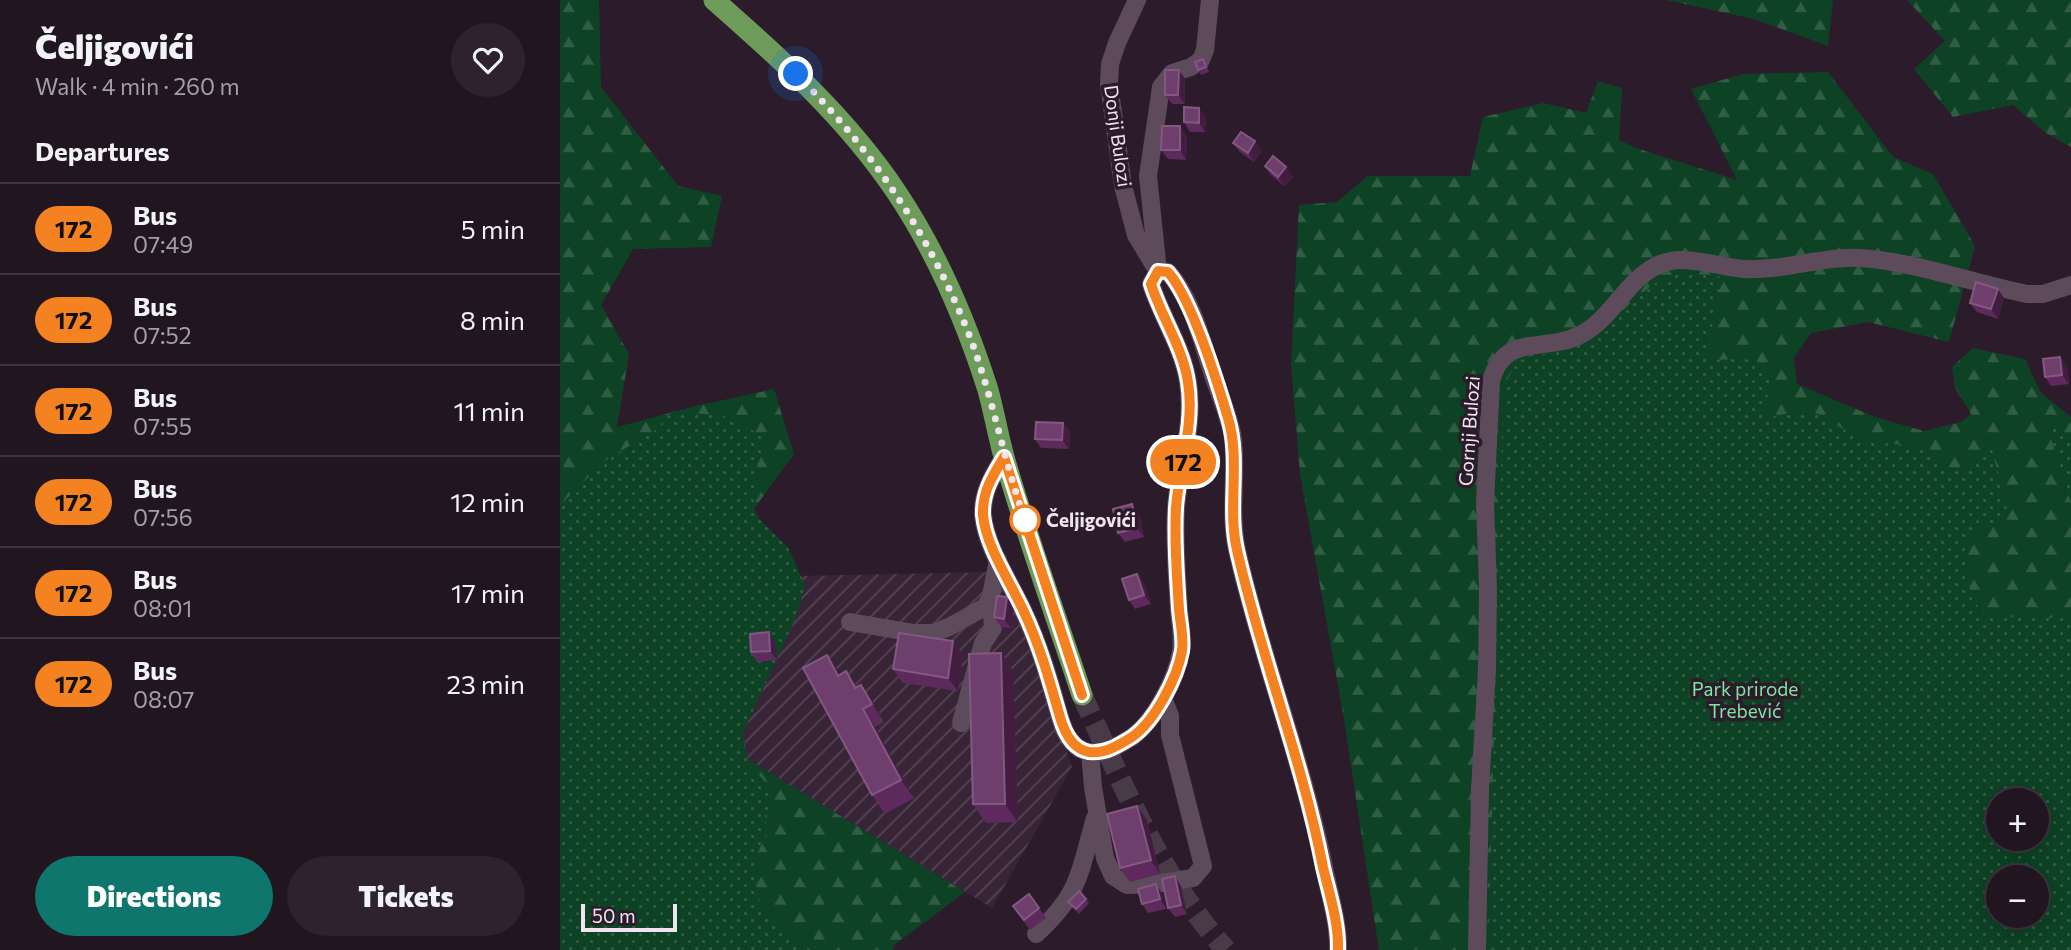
<!DOCTYPE html>
<html lang="en">
<head>
<meta charset="utf-8">
<style>
	body { margin:0; font-family:Commissioner,sans-serif; background:#2d222d; color:#f1f3f6; height:100vh; display:flex; flex-direction:column; font-size:26px; white-space:nowrap }
	* { box-sizing:border-box; margin:0 }
	p { font-size:23px; color:#a29fa5 }
	.icon { flex:none; width:38px; height:38px; fill:none; stroke:currentColor; stroke-width:2; stroke-linecap:round; stroke-linejoin:round }
	.map { position:relative; flex:1; overflow:hidden }
	.drawer { display:flex; flex-direction:column; background:#211520; width:560px }
	.drawer>* { flex:none }
	.badge { padding:0 14px; border-radius:23px; font-size:24px; line-height:46px }
	.controls { position:absolute; left:1426px; top:788px; display:grid; gap:14px }
	.controls a { display:grid; place-items:center; width:63px; height:63px; border-radius:50%; background:#211520; box-shadow:0 4px 18px #0003,0 0 0 2px #3e343e; font-size:35px }
	.scale { position:absolute; left:21px; bottom:18px; width:96px; box-sizing:border-box; padding-left:7px; border:4px solid #f0e5ef; border-top:0; font-size:19px; line-height:24px; white-space:nowrap; color:#f0e5ef; -webkit-text-stroke:5px #2c1c2b; paint-order:stroke }
	.you { position:absolute; width:35px; height:35px; margin:-18px; border:5px solid #fff; border-radius:50%; background:#1a73e8; box-shadow:0 0 0 10px #1a73e833 }
	.map>.badge { position:absolute; translate:-50% -50%; box-shadow:0 0 0 4px #fff }
	h2 { padding:0 35px; font-size:26px; line-height:63px }
	.round { display:grid; place-items:center; flex:none; width:74px; height:74px; border-radius:37px; background:#2d222d }
	.headline { display:flex; align-items:center; justify-content:space-between; height:119px; padding:0 35px }
	h1 { font-size:33px; font-weight:800; line-height:52px }
	.action { display:flex; gap:14px; margin-top:auto; padding:14px 35px }
	.action a { flex:1; height:80px; border-radius:42px; background:#0f766e; color:#fff; font-size:28px; font-weight:800; line-height:80px; text-align:center }
	.action a+a { background:#2d222d; color:#f1f3f6 }
	ul { padding:0; list-style:none }
	li { display:flex; align-items:center; gap:21px; height:91px; padding:0 35px; border-top:2px solid #3e343e }
	li div { flex:1 }
	li b { display:block; font-size:26px }
	li em { font-style:normal }
	li .badge { min-width:77px; font-weight:700; text-align:center }
	main { display:flex; flex:1; min-height:0 }
	.map>svg:first-child { display:block }
</style>
</head>
<body>
<main>
<section class="drawer">
<div class="headline"><div><h1>Čeljigovići</h1><p>Walk · 4 min · 260 m</p></div><a class="round"><svg class="icon" aria-label="heart" viewBox="0 0 24 24"><path d="M12 20l-8-8c-3-5 5-10 8-4 3-6 11-1 8 4z"/></svg></a></div>
<h2>Departures</h2>
<ul>
<li><span class="badge" style="background:#f58220;color:#111">172</span><div><b>Bus</b><p>07:49</p></div><em>5 min</em></li>
<li><span class="badge" style="background:#f58220;color:#111">172</span><div><b>Bus</b><p>07:52</p></div><em>8 min</em></li>
<li><span class="badge" style="background:#f58220;color:#111">172</span><div><b>Bus</b><p>07:55</p></div><em>11 min</em></li>
<li><span class="badge" style="background:#f58220;color:#111">172</span><div><b>Bus</b><p>07:56</p></div><em>12 min</em></li>
<li><span class="badge" style="background:#f58220;color:#111">172</span><div><b>Bus</b><p>08:01</p></div><em>17 min</em></li>
<li><span class="badge" style="background:#f58220;color:#111">172</span><div><b>Bus</b><p>08:07</p></div><em>23 min</em></li>
</ul>
<div class="action"><a>Directions</a><a>Tickets</a></div>
</section>
<div class="map">
<svg width="1511" height="950" viewBox="0 0 1511 950">
	<defs>
		<pattern id="industrial-furrows" width="10" height="10" patternUnits="userSpaceOnUse" patternTransform="scale(1.75)"><rect width="10" height="10" fill="#382437"/><path d="M-1 1l2-2M0 10L10 0M9 11l2-2" fill="none" stroke="#554454"/></pattern>
		<pattern id="forest-firs" width="22" height="20" patternUnits="userSpaceOnUse" patternTransform="scale(1.75)"><rect width="22" height="20" fill="#0d4224"/><path d="M5 1l3.5 6h-7zM16 11l3.5 6h-7z" fill="#315d44"/></pattern>
		<pattern id="park-dots" width="8" height="8" patternUnits="userSpaceOnUse" patternTransform="scale(1.75)"><rect width="8" height="8" fill="#0d4224"/><path d="M2 2h.1M6 6h.1" fill="none" stroke="#315d44" stroke-width="1.8" stroke-linecap="round"/></pattern>
	</defs>
	<rect width="100%" height="100%" fill="#2c1c2b"/>
	<polygon fill="url(#industrial-furrows)" points="428,572 457,609 512,767 432,908 179,754 193,577"/>
	<g fill="url(#forest-firs)" fill-rule="evenodd">
		<polygon points="0,0 39,0 41,87 118,186 162,196 151,247 73,249 41,305 69,354 57,427 136,406 214,389 234,454 188,517 179,754 405,892 333,946 333,950 0,950"/>
		<polygon points="1106,0 1273,0 1268,46 1194,19"/>
		<polygon points="1347,0 1511,0 1511,147 1486,133 1453,105 1393,117 1354,69 1385,41"/>
		<path d="M 1268,72 L 1333,157 L 1373,174 L 1415,246 L 1389,342 L 1308,322 L 1251,333 L 1234,358 L 1237,384 L 1315,417 L 1364,431 L 1401,422 L 1411,414 L 1395,388 L 1392,367 L 1413,348 L 1465,359 L 1481,393 L 1511,417 L 1511,950 L 819,950 L 783,713 L 740,474 L 731,365 L 739,205 L 777,202 L 808,176 L 910,176 L 923,117 L 983,103 L 1026,113 L 1038,81 L 1062,88 L 1059,140 L 1076,148 L 1177,180 L 1131,89 L 1183,74 ZM 1438,800 L 1477,800 L 1477,838 L 1438,838 ZM 1438,877 L 1477,877 L 1477,915 L 1438,915 Z"/>
	</g>
	<g fill="url(#park-dots)" fill-rule="evenodd">
		<path d="M 1121,273 L 1164,277 L 1155,303 L 1148,360 C 1175,361 1196,351 1212,375 L 1201,410 L 1203,419 C 1219,416 1235,409 1252,412 C 1269,416 1279,429 1295,436 C 1329,451 1366,434 1386,473 C 1407,471 1418,455 1431,441 C 1433,467 1448,490 1447,518 L 1439,525 L 1416,527 L 1408,532 C 1405,557 1404,604 1430,617 L 1511,618 L 1511,950 L 939,950 L 929,924 L 943,395 C 946,383 949,371 959,362 C 971,352 991,355 1006,350 C 1014,348 1022,342 1030,338 C 1061,319 1083,280 1121,273 ZM 1438,800 L 1477,800 L 1477,838 L 1438,838 ZM 1438,877 L 1477,877 L 1477,915 L 1438,915 Z"/>
		<polygon points="112,411 164,416 206,437 196,470 194,509 200,520 228,547 245,585 237,615 183,733 188,763 209,786 212,798 205,816 207,834 196,856 194,876 200,904 209,919 239,945 253,950 0,950 0,505 46,460 97,429"/>
		<polygon points="1493,427 1511,440 1511,503 1488,429"/>
	</g>
	<g fill="none" stroke-linecap="round" stroke-linejoin="round">
		<path stroke="#493a48" stroke-width="21" stroke-dasharray="21 10" stroke-linecap="butt" d="M 522,695 C 562,783 600,877 666,950"/>
		<g stroke="#5d4b5c" stroke-width="18">
			<polyline points="577,0 557,43 550,64 549,84 563,186 576,235 594,265"/>
			<polyline points="598,271 588,176 601,87 612,73 631,67 641,60 645,50 650,0"/>
			<path d="M 444,457 C 433,475 422,492 423,515 C 426,548 451,583 464,612 C 480,646 490,682 500,717 C 504,732 512,749 529,752 C 545,755 559,745 572,737 C 595,721 617,677 621,651 C 623,638 620,622 619,609 C 617,575 614,542 616,508 C 619,466 635,425 628,382 C 623,348 601,316 591,284 L 598,271 L 608,272 C 633,300 642,343 654,378 C 661,398 670,418 673,439 C 677,476 669,513 677,550 C 701,657 742,759 764,867 C 769,893 779,923 778,950"/>
			<polyline points="290,622 354,633 373,633 389,627 425,607 431,596 438,560"/>
			<polyline points="401,723 423,643 433,628 431,596"/>
			<polyline points="530,752 533,787 545,858 553,876 567,885 594,884 633,878 643,866 610,735 610,716 603,698"/>
			<path d="M 476,934 C 521,893 519,873 535,818"/>
			<path d="M 917,950 L 920,790 L 927,669 L 928,589 L 925,503 L 931,381 C 945,331 985,354 1022,334 C 1052,318 1066,281 1096,266 C 1123,252 1156,267 1184,269 C 1224,271 1262,256 1300,258 C 1356,262 1412,283 1467,294 L 1483,294 L 1511,285"/>
		</g>
		<path stroke="#6d9b5a" stroke-width="21" d="M 154,0 C 221,59 287,118 337,193 C 377,253 406,321 428,390 C 434,412 438,435 444,457 C 467,537 496,616 522,695"/>
	</g>
	<g fill="#5e2a5d">
		<polygon points="643,59 646,63 649,72 641,75 638,70"/>
		<polygon points="625,79 625,104 612,104 605,95"/>
		<polygon points="646,117 645,132 630,132 624,122"/>
		<polygon points="627,136 626,160 608,159 601,150"/>
		<polygon points="695,141 702,151 694,162 680,152 673,143"/>
		<polygon points="705,166 733,177 724,186 711,175"/>
		<polygon points="1444,298 1438,319 1417,312 1410,303"/>
		<polygon points="1500,357 1507,367 1509,384 1491,386 1485,377"/>
		<polygon points="503,423 510,432 509,449 481,448 475,439"/>
		<polygon points="572,504 579,514 584,537 565,542 558,533"/>
		<polygon points="577,574 584,583 591,604 575,609 569,600"/>
		<polygon points="447,597 454,606 451,628 441,627 434,617"/>
		<polygon points="393,641 403,655 398,691 343,683 333,669"/>
		<polygon points="215,642 217,660 197,662 191,652"/>
		<polygon points="441,653 453,671 458,822 426,823 413,804"/>
		<polygon points="286,671 297,687 314,703 324,722 315,727 354,798 325,814 312,795 280,674"/>
		<polygon points="577,806 587,820 600,874 570,882 560,868"/>
		<polygon points="596,884 602,894 606,909 588,913 582,904"/>
		<polygon points="621,886 627,914 615,917 608,908"/>
		<polygon points="469,894 486,918 470,930 453,906"/>
		<polygon points="526,899 529,903 519,914 508,902"/>
	</g>
	<g fill="#431c42">
		<polygon points="619,70 625,79 625,104 618,95"/>
		<polygon points="639,108 646,117 645,132 639,123"/>
		<polygon points="620,126 627,136 626,160 620,150"/>
		<polygon points="695,141 702,151 694,162 688,153"/>
		<polygon points="726,167 733,177 724,186 718,177"/>
		<polygon points="1438,289 1444,298 1438,319 1431,309"/>
		<polygon points="1500,357 1507,367 1509,384 1502,375"/>
		<polygon points="503,423 510,432 509,449 502,440"/>
		<polygon points="572,504 579,514 584,537 577,528"/>
		<polygon points="577,574 584,583 591,604 584,595"/>
		<polygon points="447,597 454,606 451,628 444,619"/>
		<polygon points="209,632 215,642 217,660 210,651"/>
		<polygon points="393,641 403,655 398,691 388,678"/>
		<polygon points="441,653 453,671 458,822 445,804"/>
		<polygon points="267,655 280,674 291,694 278,676"/>
		<polygon points="301,685 314,703 324,722 312,704"/>
		<polygon points="303,709 315,727 354,798 341,780"/>
		<polygon points="577,806 587,820 600,874 591,860"/>
		<polygon points="615,876 621,886 627,914 621,905"/>
		<polygon points="596,884 602,894 606,909 600,899"/>
	</g>
	<g fill="#6e3e6d" stroke="#825881" stroke-width="2">
		<polygon points="643,59 646,67 638,70 635,62"/>
		<polygon points="605,70 619,70 618,95 605,95"/>
		<polygon points="624,107 639,108 639,123 624,122"/>
		<polygon points="602,126 620,126 620,150 601,150"/>
		<polygon points="681,132 695,141 688,153 673,143"/>
		<polygon points="713,156 726,167 718,177 705,166"/>
		<polygon points="1416,282 1438,289 1431,309 1410,303"/>
		<polygon points="1500,357 1502,375 1485,377 1483,359"/>
		<polygon points="476,422 503,423 502,440 475,439"/>
		<polygon points="572,504 577,528 558,533 553,509"/>
		<polygon points="577,574 584,595 569,600 562,579"/>
		<polygon points="437,596 447,597 444,619 434,617"/>
		<polygon points="209,632 210,651 191,652 190,634"/>
		<polygon points="339,633 393,641 388,678 333,669"/>
		<polygon points="441,653 445,804 413,804 409,654"/>
		<polygon points="267,655 278,676 286,671 295,688 301,685 312,704 303,709 341,780 312,795 243,668"/>
		<polygon points="577,806 591,860 560,868 547,814"/>
		<polygon points="615,876 621,905 608,908 602,879"/>
		<polygon points="596,884 600,899 582,904 578,889"/>
		<polygon points="519,891 526,899 516,909 508,902"/>
		<polygon points="469,894 479,908 464,920 453,906"/>
	</g>
	<g fill="none" stroke-linecap="round" stroke-linejoin="round">
		<g stroke="#fff" stroke-width="16">
			<path id="line" d="M 522,695 L 444,457 C 433,475 422,492 423,515 C 426,547 451,583 464,612 C 480,646 490,682 500,717 C 504,731 512,749 529,752 C 545,754 559,745 572,737 C 595,721 617,678 622,651 C 624,638 620,622 619,609 C 617,575 614,542 616,508 C 619,466 635,425 628,382 C 623,348 601,316 591,284 L 598,271 L 608,272 C 632,299 657,381 668,418 C 681,461 667,506 677,550 C 701,657 742,759 763,867 C 769,893 779,923 778,950"/>
		</g>
		<use href="#line" stroke="#f58220" stroke-width="10"/>
		<path stroke="#f0e5ef" stroke-width="7" stroke-dasharray="0 12.6" d="M 236,74 C 311,148 369,234 408,332 C 432,393 443,458 465,520"/>
	</g>
	<circle fill="#fff" stroke="#f58220" stroke-width="3.5" cx="465" cy="520" r="14"/>
	<g text-anchor="middle" stroke-width="7" stroke-linejoin="round" paint-order="stroke">
		<g font-size="19" fill="#f0e5ef" stroke="#2c1c2b">
			<text transform="translate(558 136) rotate(82)" y="7">Donji Bulozi</text>
			<text transform="translate(909 431) rotate(-86)" y="7">Gornji Bulozi</text>
		</g>
		<g font-size="19" font-weight="bold" fill="#f0e5ef" stroke="#2c1c2b" text-anchor="start">
			<text x="486" y="527">Čeljigovići</text>
		</g>
		<g font-size="19" fill="#7de7a1" stroke="#2c1c2b">
			<text x="1185" y="696">Park prirode<tspan x="1185" dy="22">Trebević</tspan></text>
		</g>
	</g>
</svg>
<div class="controls">
<a>+</a>
<a>−</a>
</div>
<div class="scale">50 m</div>
<div class="you" style="left:236px;top:74px"></div>
<b class="badge" style="left:623px;top:462px;background:#f58220;color:#111">172</b>
</div>
</main>
</body>
</html>
